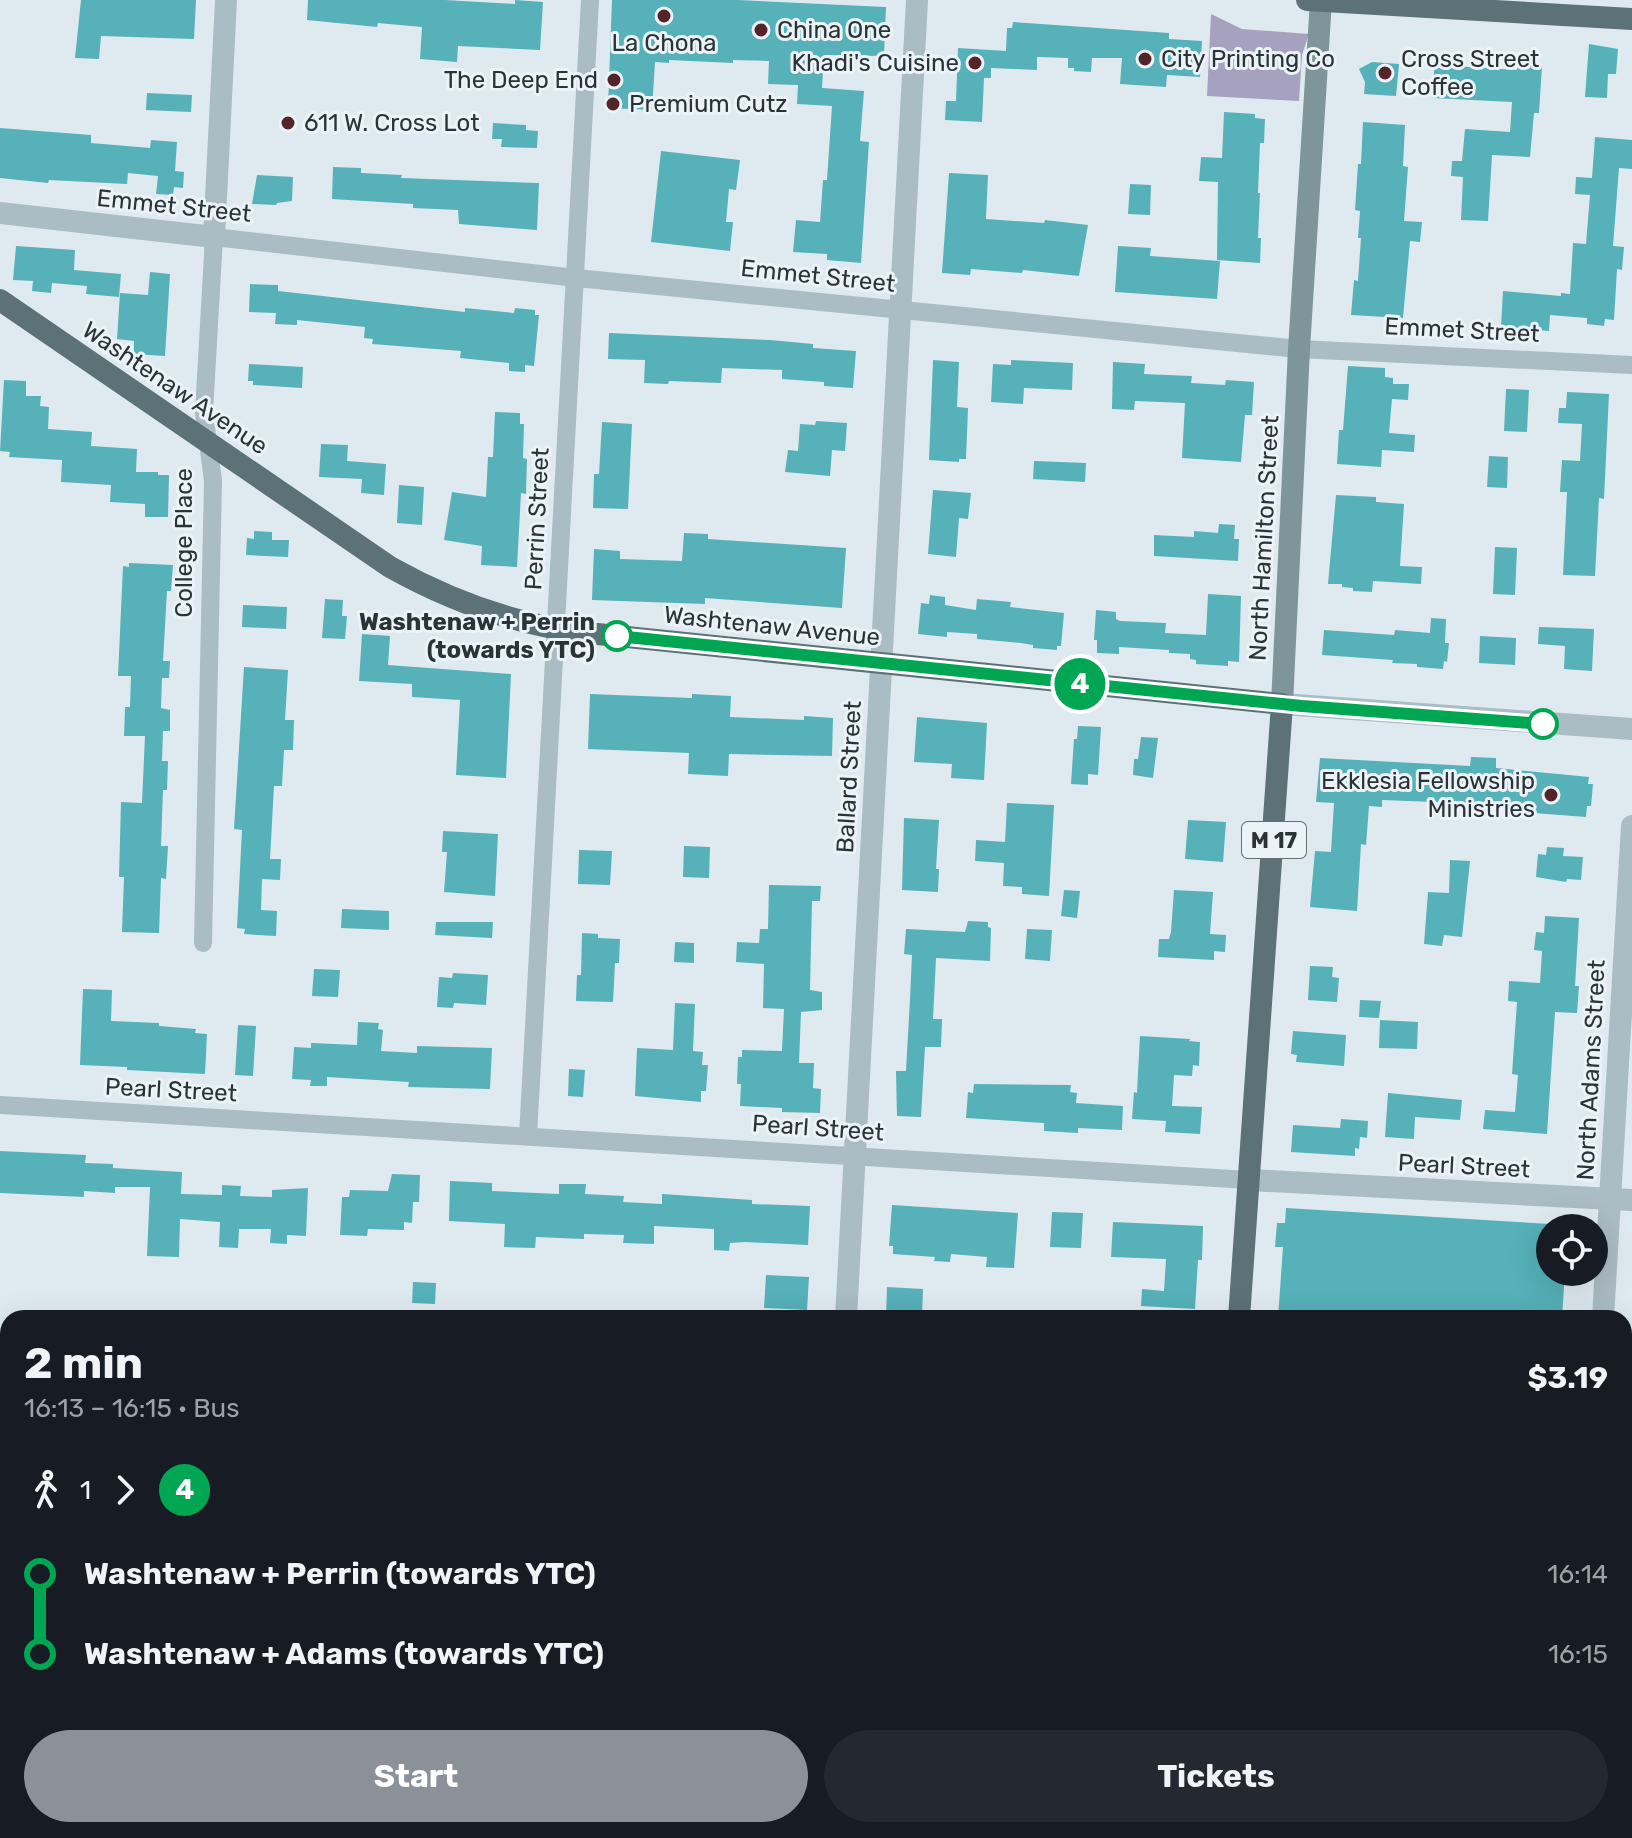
<!DOCTYPE html>
<html lang="en">
<head>
<meta charset="utf-8">
<style>
	body { margin:0; font-family:Rubik,sans-serif; background:#242831; color:#f1f3f6; height:100vh; display:flex; flex-direction:column; font-size:30px; white-space:nowrap }
	* { box-sizing:border-box; margin:0 }
	p { font-size:26px; color:#9ea1a6 }
	.icon { flex:none; width:44px; height:44px; fill:none; stroke:currentColor; stroke-width:2; stroke-linecap:round; stroke-linejoin:round }
	.map { position:relative; flex:1; overflow:hidden }
	.sheet { position:absolute; left:0px; top:1310px; width:1632px; height:528px; display:flex; flex-direction:column; background:#171b24; border-radius:24px 24px 0 0; box-shadow:0 8px 32px #0002 }
	.sheet>* { flex:none }
	.badge { padding:0 16px; border-radius:26px; font-size:28px; line-height:52px }
	.controls { position:absolute; left:1536px; top:1214px; display:grid; gap:16px }
	.controls a { display:grid; place-items:center; width:72px; height:72px; border-radius:50%; background:#171b24; box-shadow:0 8px 32px #0002; font-size:40px }
	.map>.badge { position:absolute; translate:-50% -50%; box-shadow:0 0 0 4px #fff }
	.legs { display:flex; align-items:center; gap:12px; height:88px; padding:0 24px; font-size:26px }
	.legs p { margin-inline-start:auto }
	.head { display:flex; align-items:center; justify-content:space-between; height:136px; padding:0 24px }
	h1 { font-size:44px; font-weight:700; line-height:60px }
	.cta { display:flex; gap:16px; margin-top:auto; padding:16px 24px }
	.cta a { flex:1; height:92px; border-radius:48px; background:#8c9099; color:#fff; font-size:32px; font-weight:700; line-height:92px; text-align:center }
	.cta a+a { background:#242831; color:#f1f3f6 }
	ul { padding:0 24px; list-style:none }
	li { display:flex; align-items:center; gap:28px; height:80px; font-size:30px }
	li i { display:grid; place-items:center; width:12px; height:100%; margin:0 10px; background:currentColor }
	li i::after { content:''; width:20px; height:20px; margin:-10px; border:6px solid; border-radius:50%; background:#171b24 }
	li p { margin-inline-start:auto }
	li:first-child i { background:linear-gradient(#0000 50%,currentColor 0) }
	li:last-child i { background:linear-gradient(currentColor 50%,#0000 0) }
	.map>svg:first-child { display:block }
</style>
</head>
<body>
<div class="map">
<svg width="1632" height="1838" viewBox="0 0 1632 1838">
	<rect width="100%" height="100%" fill="#dfeaf0"/>
	<polygon fill="#a6a1be" points="1211,14 1242,29 1309,34 1302,55 1299,101 1207,96"/>
	<g fill="#56b1b8">
		<polygon points="81,0 196,0 194,39 101,36 99,59 75,58"/>
		<polygon points="308,0 445,0 515,4 515,0 543,2 540,50 458,46 457,62 420,59 422,27 378,23 377,27 307,20"/>
		<polygon points="612,0 738,0 886,7 884,56 824,55 822,88 864,91 860,141 869,142 861,263 827,260 827,254 793,252 796,220 820,222 823,180 827,180 832,106 797,104 798,85 768,84 769,61 733,60 733,63 669,60 669,63 655,62 652,110 608,108"/>
		<polygon points="1013,22 1169,33 1169,39 1202,41 1200,77 1167,75 1166,87 1120,84 1122,58 1092,58 1091,72 1074,71 1074,68 1068,68 1068,58 1037,57 1037,70 991,68 991,78 984,78 982,122 945,120 946,101 956,101 958,48 1006,51 1007,28 1012,28"/>
		<polygon points="1589,44 1618,49 1616,74 1608,74 1607,98 1585,97"/>
		<polygon points="1435,59 1455,60 1454,66 1517,70 1518,64 1542,66 1539,113 1534,113 1530,157 1492,155 1488,221 1461,220 1463,177 1451,176 1452,161 1462,161 1465,129 1510,132 1512,102 1432,98"/>
		<polygon points="1372,62 1399,64 1396,96 1364,94 1365,82 1359,69"/>
		<polygon points="147,93 192,95 191,112 146,110"/>
		<polygon points="1224,112 1255,114 1255,118 1265,119 1264,143 1260,143 1258,193 1260,193 1258,238 1261,238 1260,263 1217,260 1218,182 1199,181 1201,157 1222,158"/>
		<polygon points="1363,122 1405,125 1403,166 1408,167 1404,221 1422,222 1420,242 1410,241 1403,318 1351,315 1354,280 1358,281 1361,238 1358,238 1360,211 1355,210 1358,164 1361,164"/>
		<polygon points="493,123 526,125 526,130 538,131 537,148 501,147 502,139 492,139"/>
		<polygon points="0,128 91,135 91,143 150,148 151,140 177,142 175,171 184,172 183,188 174,187 173,195 156,194 158,176 128,173 127,184 49,180 48,183 0,178"/>
		<polygon points="1595,137 1632,140 1632,169 1619,168 1613,246 1624,247 1622,270 1617,269 1614,320 1605,319 1604,326 1587,324 1587,318 1550,315 1549,331 1501,327 1503,291 1561,296 1561,293 1570,294 1573,243 1586,244 1590,195 1575,194 1576,177 1592,178"/>
		<polygon points="661,151 740,160 736,190 729,189 726,222 733,222 730,251 651,242"/>
		<polygon points="333,167 361,168 361,173 402,175 401,178 539,183 537,230 459,224 458,210 413,208 413,204 332,199"/>
		<polygon points="949,173 988,175 986,219 1044,223 1045,220 1088,225 1079,276 1023,270 1022,273 971,269 970,275 942,273"/>
		<polygon points="257,175 293,177 292,201 277,203 276,205 252,204"/>
		<polygon points="1130,184 1151,185 1150,215 1128,214"/>
		<polygon points="16,246 75,250 74,270 121,274 119,297 86,294 87,286 52,283 51,293 32,291 33,281 13,280"/>
		<polygon points="1118,246 1151,248 1150,256 1220,261 1217,299 1115,292"/>
		<polygon points="150,272 170,274 165,356 134,354 134,341 117,339 120,293 148,295"/>
		<polygon points="250,284 278,285 278,291 465,312 465,308 514,313 515,308 535,310 535,315 539,315 534,366 525,365 525,372 509,371 509,363 460,358 461,351 372,344 373,339 364,338 365,327 297,320 297,325 275,324 276,313 249,312"/>
		<polygon points="609,333 770,340 813,344 813,348 856,351 853,388 824,386 824,382 782,379 782,370 722,368 721,383 669,381 668,384 644,383 645,360 608,359"/>
		<polygon points="933,360 959,362 957,407 968,408 966,459 959,459 959,462 929,460"/>
		<polygon points="1011,360 1073,363 1072,390 1024,388 1023,404 991,402 993,364 1011,365"/>
		<polygon points="1113,362 1145,364 1144,374 1192,376 1191,383 1225,385 1226,380 1254,382 1252,415 1245,415 1241,462 1182,458 1185,403 1135,401 1134,410 1112,409"/>
		<polygon points="249,364 303,367 302,388 253,385 253,381 248,381"/>
		<polygon points="1348,366 1385,368 1385,377 1393,378 1393,384 1409,384 1408,400 1392,399 1389,433 1415,435 1414,452 1382,450 1381,467 1337,464 1339,430 1343,430"/>
		<polygon points="4,380 26,381 26,396 41,396 40,406 49,407 48,429 92,432 91,446 137,449 136,472 158,472 158,475 169,475 168,517 145,517 145,504 110,502 111,485 61,482 62,460 9,457 10,452 0,451"/>
		<polygon points="1506,389 1529,390 1527,432 1504,431"/>
		<polygon points="1567,392 1609,394 1604,499 1599,498 1595,576 1563,575 1567,492 1560,492 1562,460 1580,461 1582,424 1558,423 1559,408 1566,408"/>
		<polygon points="495,412 520,413 520,424 524,424 523,458 527,459 526,494 521,493 517,567 481,565 482,546 444,540 452,492 486,497 488,457 493,457"/>
		<polygon points="816,421 847,423 845,451 832,450 830,476 785,472 788,450 798,451 800,424 815,425"/>
		<polygon points="602,422 632,424 628,509 593,508 594,474 599,474"/>
		<polygon points="321,444 348,445 347,461 386,464 384,495 361,493 362,479 319,477"/>
		<polygon points="1489,456 1508,457 1507,488 1487,487"/>
		<polygon points="1034,461 1086,463 1085,482 1033,479"/>
		<polygon points="399,485 424,487 422,525 397,523"/>
		<polygon points="933,490 971,493 968,519 959,518 956,557 928,554"/>
		<polygon points="1336,495 1376,497 1376,502 1404,504 1400,566 1422,567 1421,584 1373,581 1372,592 1353,591 1353,588 1342,587 1342,584 1328,584"/>
		<polygon points="1219,524 1235,525 1234,539 1239,539 1238,561 1154,556 1154,535 1194,537 1194,531 1218,533"/>
		<polygon points="254,531 272,532 272,540 289,540 288,557 246,555 247,538 254,539"/>
		<polygon points="684,533 708,534 708,539 846,548 842,608 705,598 705,604 592,600 594,549 620,551 620,559 682,561"/>
		<polygon points="1495,547 1517,548 1515,595 1493,594"/>
		<polygon points="129,563 173,565 171,591 167,591 163,661 170,661 169,678 162,678 161,708 170,710 170,731 163,731 162,761 168,761 167,790 163,790 161,846 168,846 166,879 161,878 159,933 122,932 124,877 119,877 121,802 142,803 145,736 124,736 125,707 130,707 131,676 118,676 123,566 129,567"/>
		<polygon points="1208,594 1241,596 1239,662 1228,661 1228,666 1196,664 1196,660 1190,659 1190,654 1169,653 1169,650 1119,647 1119,654 1097,653 1097,640 1094,640 1096,610 1116,612 1116,619 1120,621 1166,623 1165,633 1206,635"/>
		<polygon points="930,595 945,597 945,605 976,610 977,599 1011,602 1010,607 1064,613 1061,646 1057,646 1057,650 1033,648 1033,645 1021,643 977,639 977,634 947,632 947,637 918,634 921,603 929,604"/>
		<polygon points="325,599 343,600 342,616 347,616 345,639 322,638"/>
		<polygon points="243,605 287,607 286,629 242,627"/>
		<polygon points="1431,618 1446,619 1445,643 1449,643 1447,662 1444,661 1443,669 1417,667 1417,664 1392,663 1393,660 1322,655 1324,630 1394,635 1395,630 1430,633"/>
		<polygon points="1539,627 1594,629 1592,671 1564,669 1565,646 1538,644"/>
		<polygon points="362,634 390,636 388,665 511,674 506,778 456,775 460,700 412,697 412,684 359,681"/>
		<polygon points="1480,636 1516,638 1515,665 1479,663"/>
		<polygon points="244,667 288,670 285,720 294,720 293,750 284,750 282,786 274,786 270,859 281,859 280,880 262,879 261,910 277,911 276,936 244,934 245,929 237,928 242,830 234,829"/>
		<polygon points="590,694 692,698 692,694 731,696 730,717 804,720 804,716 833,718 832,756 729,754 728,776 688,774 689,753 588,749"/>
		<polygon points="917,717 987,723 984,780 951,778 952,764 914,762"/>
		<polygon points="1078,726 1101,727 1098,775 1088,774 1088,785 1071,784 1074,739 1077,739"/>
		<polygon points="1141,737 1158,738 1153,778 1133,775 1134,759 1138,759"/>
		<polygon points="1471,757 1496,758 1496,768 1589,777 1588,784 1593,784 1591,806 1587,806 1586,817 1508,811 1509,807 1478,805 1477,810 1459,809 1460,803 1382,800 1382,807 1369,806 1366,845 1361,844 1357,911 1310,907 1315,851 1331,852 1334,803 1316,802 1320,758 1470,766"/>
		<polygon points="1007,803 1054,805 1049,896 1022,894 1022,887 1003,886 1004,863 975,861 976,840 1005,842"/>
		<polygon points="904,818 939,820 936,869 939,869 938,892 902,890"/>
		<polygon points="1188,820 1226,822 1223,862 1185,859"/>
		<polygon points="443,831 498,834 495,896 444,892 447,852 442,852"/>
		<polygon points="684,846 710,847 709,878 683,877"/>
		<polygon points="1547,847 1564,848 1563,856 1583,857 1581,880 1567,879 1566,882 1536,877 1538,854 1546,855"/>
		<polygon points="579,850 612,851 610,885 578,884"/>
		<polygon points="1450,860 1470,861 1462,937 1444,935 1442,946 1424,944 1428,892 1449,893"/>
		<polygon points="769,885 821,886 820,901 812,901 810,990 822,992 822,1010 801,1012 799,1063 814,1063 813,1088 821,1089 820,1113 782,1112 782,1108 740,1106 741,1084 737,1084 738,1057 742,1057 742,1050 782,1051 784,1009 763,1008 764,964 736,962 737,942 759,943 760,929 768,929"/>
		<polygon points="1064,890 1080,891 1077,918 1061,916"/>
		<polygon points="1174,890 1213,892 1210,934 1226,935 1225,952 1214,951 1214,960 1158,957 1159,939 1169,939 1171,932"/>
		<polygon points="342,909 389,911 389,930 341,928"/>
		<polygon points="1545,916 1579,918 1575,986 1579,986 1577,1013 1555,1012 1547,1134 1483,1129 1485,1110 1515,1112 1518,1075 1512,1074 1517,1002 1508,1001 1509,981 1540,983 1542,951 1534,950 1536,932 1544,933"/>
		<polygon points="968,921 988,922 988,927 991,928 990,961 936,958 933,1019 942,1019 941,1047 925,1047 921,1117 897,1116 896,1071 906,1071 910,999 912,955 904,954 906,929 965,932"/>
		<polygon points="436,922 493,922 492,938 435,935"/>
		<polygon points="1027,929 1052,930 1050,961 1025,959"/>
		<polygon points="582,933 598,934 598,938 620,939 619,963 615,963 613,1002 576,1001 577,975 581,975"/>
		<polygon points="675,942 694,943 694,963 674,962"/>
		<polygon points="1310,966 1333,967 1332,977 1339,978 1337,1002 1308,1000"/>
		<polygon points="314,969 340,970 338,997 312,996"/>
		<polygon points="453,973 488,975 486,1005 454,1003 453,1008 437,1007 439,977 452,978"/>
		<polygon points="83,989 112,990 111,1021 159,1023 159,1026 196,1029 195,1033 207,1034 205,1074 127,1070 127,1067 80,1065"/>
		<polygon points="1360,1000 1381,1001 1379,1018 1359,1017"/>
		<polygon points="675,1003 695,1004 693,1051 703,1052 702,1065 708,1065 706,1091 701,1091 701,1102 635,1096 637,1048 673,1050"/>
		<polygon points="1380,1020 1418,1022 1417,1049 1379,1048"/>
		<polygon points="358,1022 379,1023 378,1029 383,1030 381,1051 417,1053 417,1046 492,1048 490,1089 408,1087 409,1082 327,1077 327,1086 310,1086 311,1080 292,1079 294,1047 311,1048 311,1043 357,1045"/>
		<polygon points="238,1025 256,1026 253,1076 235,1075"/>
		<polygon points="1293,1031 1346,1035 1344,1066 1296,1062 1297,1055 1291,1054"/>
		<polygon points="1140,1036 1190,1039 1189,1041 1200,1042 1199,1066 1193,1065 1192,1076 1174,1075 1172,1106 1202,1107 1200,1134 1165,1132 1166,1121 1132,1119 1134,1092 1137,1093"/>
		<polygon points="569,1069 585,1070 583,1097 568,1096"/>
		<polygon points="974,1084 1071,1085 1070,1092 1077,1093 1076,1103 1123,1106 1122,1130 1078,1128 1078,1133 1044,1131 1044,1123 966,1118 968,1092 973,1093"/>
		<polygon points="1388,1093 1462,1100 1460,1120 1415,1117 1414,1139 1385,1137"/>
		<polygon points="1341,1119 1368,1121 1367,1138 1360,1137 1359,1149 1355,1148 1355,1156 1291,1152 1293,1125 1340,1128"/>
		<polygon points="0,1151 86,1155 85,1163 113,1164 113,1168 182,1172 181,1194 222,1195 222,1185 241,1186 240,1196 272,1197 272,1190 308,1188 306,1236 287,1235 287,1244 270,1243 271,1229 239,1229 238,1248 219,1247 220,1222 180,1219 179,1257 147,1256 150,1187 115,1187 115,1193 84,1191 84,1197 0,1193"/>
		<polygon points="392,1174 420,1175 419,1202 413,1202 412,1223 404,1222 404,1230 368,1229 367,1236 340,1235 342,1197 349,1197 350,1190 388,1191"/>
		<polygon points="450,1181 492,1183 492,1191 559,1194 559,1184 586,1184 585,1194 624,1196 623,1202 662,1204 662,1194 752,1200 752,1204 810,1206 808,1245 745,1242 730,1243 729,1251 714,1250 714,1229 654,1226 654,1244 623,1243 624,1235 584,1234 584,1239 536,1237 535,1248 504,1247 505,1224 449,1221"/>
		<polygon points="892,1205 1018,1213 1014,1268 986,1267 987,1257 951,1254 950,1262 934,1261 935,1257 893,1254 893,1246 889,1246"/>
		<polygon points="1286,1208 1550,1224 1550,1272 1565,1272 1562,1318 1278,1318 1283,1247 1275,1247 1277,1223 1285,1223"/>
		<polygon points="1052,1212 1083,1213 1081,1248 1050,1247"/>
		<polygon points="1113,1222 1203,1226 1202,1260 1198,1260 1195,1309 1141,1306 1142,1289 1164,1291 1166,1259 1111,1257"/>
		<polygon points="766,1275 809,1277 807,1310 764,1308"/>
		<polygon points="413,1282 436,1283 435,1304 412,1303"/>
		<polygon points="887,1287 923,1289 922,1318 886,1317"/>
	</g>
	<g fill="none" stroke-linecap="round" stroke-linejoin="round">
		<g stroke="#aabcc4" stroke-width="18">
			<polyline points="203,943 213,481 204,412 214,237 576,278 1299,349 1632,365"/>
			<polyline points="0,1105 1249,1180"/>
			<polyline points="528,1136 590,0"/>
		</g>
		<g stroke="#aabcc4" stroke-width="22">
			<polyline points="0,213 214,237 226,0"/>
			<polyline points="1282,704 1632,729"/>
			<polyline points="1249,1180 1632,1200"/>
			<polyline points="846,1318 917,0"/>
			<polyline points="1603,1318 1632,826"/>
			<polyline points="0,1492 8,1493"/>
			<polyline points="1571,1838 1571,1830"/>
		</g>
		<g stroke="#7e959a" stroke-width="22">
			<polyline points="1282,704 1299,349 1321,0"/>
			<polyline points="416,1838 429,1830"/>
		</g>
		<g stroke="#5d7276" stroke-width="22">
			<polyline points="1307,0 1632,19"/>
			<path d="M 0,300 L 390,567 C 449,600 511,623 578,632 L 1282,704 L 1239,1318"/>
			<polyline points="1624,1585 1632,1585"/>
			<polyline points="1624,1618 1632,1619"/>
			<polyline points="1205,1838 1205,1830"/>
		</g>
	</g>
	<g fill="none" stroke-linecap="round" stroke-linejoin="round">
		<g stroke="#fff" stroke-width="18">
			<polyline id="line-1" points="617,636 1302,706 1543,724"/>
		</g>
		<use href="#line-1" stroke="#00a651" stroke-width="12"/>
	</g>
	<g fill="#532529" stroke="#ebf3f8" stroke-width="3">
		<circle cx="664" cy="16" r="8"/>
		<circle cx="761" cy="30" r="8"/>
		<circle cx="1145" cy="59" r="8"/>
		<circle cx="975" cy="63" r="8"/>
		<circle cx="1385" cy="73" r="8"/>
		<circle cx="614" cy="80" r="8"/>
		<circle cx="613" cy="104" r="8"/>
		<circle cx="288" cy="123" r="8"/>
		<circle cx="1551" cy="795" r="8"/>
	</g>
	<g fill="#fff" stroke="#00a651" stroke-width="4">
		<circle cx="617" cy="636" r="14"/>
		<circle cx="1543" cy="724" r="14"/>
	</g>
	<g text-anchor="middle" stroke-width="6" stroke-linejoin="round" paint-order="stroke">
		<rect fill="#ebf3f8" stroke="#646d70" stroke-width="2" x="1242" y="822" width="64" height="36" rx="6"/>
		<g font-size="22" font-weight="bold" fill="#2a3436">
			<text x="1274" y="848">M 17</text>
		</g>
		<g font-size="24" fill="#2a3436" stroke="#ebf3f8" text-anchor="start">
			<text x="777" y="38">China One</text>
			<text x="664" y="51" text-anchor="middle">La Chona</text>
			<text x="1161" y="67">City Printing Co</text>
			<text x="1401" y="67">Cross Street<tspan x="1401" dy="28">Coffee</tspan></text>
			<text x="959" y="71" text-anchor="end">Khadi's Cuisine</text>
			<text x="598" y="88" text-anchor="end">The Deep End</text>
			<text x="629" y="112">Premium Cutz</text>
			<text x="304" y="131">611 W. Cross Lot</text>
			<text x="1535" y="789" text-anchor="end">Ekklesia Fellowship<tspan x="1535" dy="28">Ministries</tspan></text>
		</g>
		<g font-size="24" fill="#2a3436" stroke="#ebf3f8">
			<text transform="translate(174 206) rotate(6)" y="8">Emmet Street</text>
			<text transform="translate(818 276) rotate(6)" y="8">Emmet Street</text>
			<text transform="translate(1462 330) rotate(3)" y="8">Emmet Street</text>
			<text transform="translate(175 388) rotate(34)" y="8">Washtenaw Avenue</text>
			<text transform="translate(537 519) rotate(-87)" y="8">Perrin Street</text>
			<text transform="translate(1264 538) rotate(-87)" y="8">North Hamilton Street</text>
			<text transform="translate(184 543) rotate(-90)" y="8">College Place</text>
			<text transform="translate(772 626) rotate(6)" y="8">Washtenaw Avenue</text>
			<text transform="translate(849 777) rotate(-87)" y="8">Ballard Street</text>
			<text transform="translate(1591 1070) rotate(-87)" y="8">North Adams Street</text>
			<text transform="translate(171 1090) rotate(3)" y="8">Pearl Street</text>
			<text transform="translate(818 1128) rotate(4)" y="8">Pearl Street</text>
			<text transform="translate(1464 1166) rotate(3)" y="8">Pearl Street</text>
		</g>
		<g font-size="24" font-weight="bold" fill="#2a3436" stroke="#ebf3f8" text-anchor="end">
			<text x="595" y="630">Washtenaw + Perrin<tspan x="595" dy="28">(towards YTC)</tspan></text>
		</g>
	</g>
</svg>
<div class="controls">
<a><svg class="icon" aria-label="locate" viewBox="0 0 24 24"><circle cx="12" cy="12" r="6"/><path d="M12 2v4M12 18v4M2 12h4M18 12h4"/></svg></a>
</div>
<b class="badge" style="left:1080px;top:684px;background:#00a651;color:#fff">4</b>
<section class="sheet">
<div class="head"><div><h1>2 min</h1><p>16:13 – 16:15 · Bus</p></div><b>$3.19</b></div>
<div class="legs"><svg class="icon" aria-label="walk" viewBox="0 0 24 24"><circle cx="13" cy="4" r="2"/><path d="M13 8l-2 6 4 7M11 14l-3 7M7 12l3-4h3l4 4"/></svg>1<svg class="icon" aria-label="forward" viewBox="0 0 24 24"><path d="M9 5l7 7-7 7"/></svg><b class="badge" style="background:#00a651;color:#fff">4</b></div>
<ul>
<li><i style="color:#00a651"></i><b>Washtenaw + Perrin (towards YTC)</b><p>16:14</p></li>
<li><i style="color:#00a651"></i><b>Washtenaw + Adams (towards YTC)</b><p>16:15</p></li>
</ul>
<div class="cta"><a>Start</a><a>Tickets</a></div>
</section>
</div>
</body>
</html>
